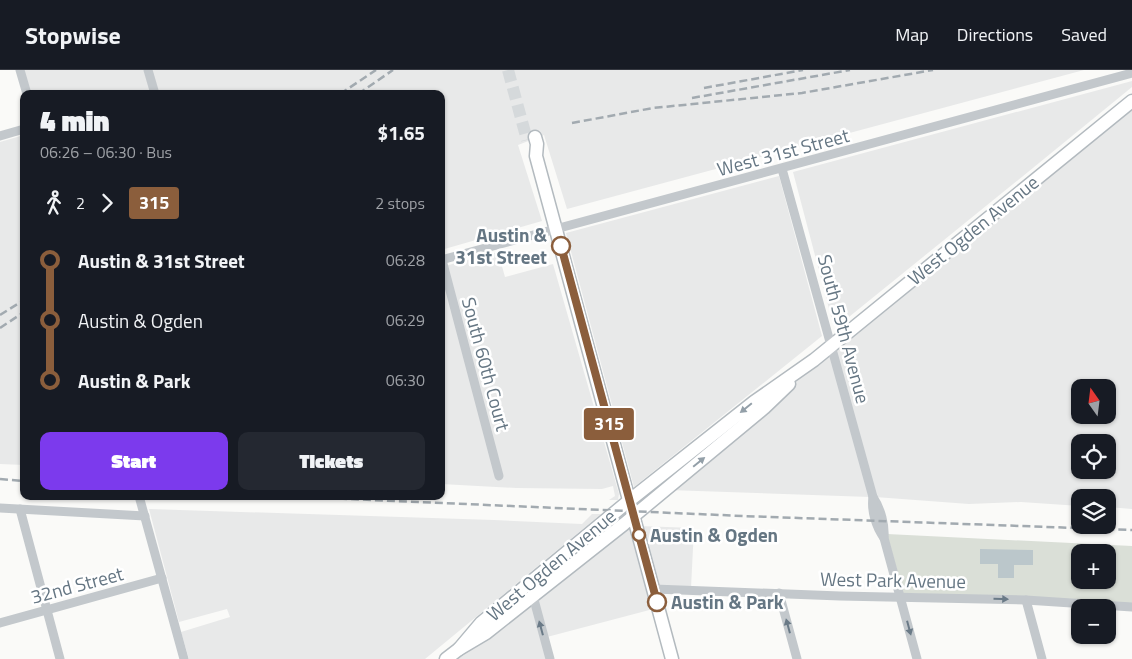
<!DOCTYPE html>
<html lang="en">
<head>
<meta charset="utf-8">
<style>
	body { margin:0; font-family:"Titillium Web",sans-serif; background:#242831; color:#f1f3f6; height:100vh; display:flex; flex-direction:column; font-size:19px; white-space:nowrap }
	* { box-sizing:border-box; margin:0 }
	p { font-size:16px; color:#9ea1a6 }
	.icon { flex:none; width:28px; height:28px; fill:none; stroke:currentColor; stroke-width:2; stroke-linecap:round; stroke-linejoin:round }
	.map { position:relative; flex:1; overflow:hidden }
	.sheet { position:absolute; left:20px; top:20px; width:425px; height:410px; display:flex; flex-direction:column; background:#171b24; border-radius:10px; box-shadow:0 1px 4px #0004 }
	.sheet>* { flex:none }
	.badge { padding:0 10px; border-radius:4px; font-size:18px; line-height:32px }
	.needle { width:32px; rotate:346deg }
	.tools { position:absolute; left:1071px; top:309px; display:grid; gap:10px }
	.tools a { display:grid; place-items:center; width:45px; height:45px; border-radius:10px; background:#171b24; box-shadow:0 1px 4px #0004; font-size:25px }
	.map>.badge { position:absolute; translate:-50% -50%; box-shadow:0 0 0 2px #fff }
	.legs { display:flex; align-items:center; gap:8px; height:55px; padding:0 20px; font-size:16px }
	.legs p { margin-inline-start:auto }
	.head { display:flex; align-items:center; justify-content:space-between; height:85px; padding:0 20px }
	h1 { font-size:28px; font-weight:800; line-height:38px }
	.primary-button { display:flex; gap:10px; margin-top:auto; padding:10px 20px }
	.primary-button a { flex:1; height:58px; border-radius:10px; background:#7c3aed; color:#fff; font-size:20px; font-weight:800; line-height:58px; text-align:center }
	.primary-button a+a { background:#242831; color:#f1f3f6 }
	ul { padding:0 20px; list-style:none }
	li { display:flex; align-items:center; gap:18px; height:60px; font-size:19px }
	li i { display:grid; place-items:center; width:8px; height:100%; margin:0 6px; background:currentColor }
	li i::after { content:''; width:12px; height:12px; margin:-6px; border:4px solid; border-radius:50%; background:#171b24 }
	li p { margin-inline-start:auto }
	li:first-child i { background:linear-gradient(#0000 50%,currentColor 0) }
	li:last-child i { background:linear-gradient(currentColor 50%,#0000 0) }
	header { display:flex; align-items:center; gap:30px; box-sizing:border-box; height:70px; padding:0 25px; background:#171b24; border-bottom:1px solid #363941 }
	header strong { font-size:24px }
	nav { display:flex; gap:28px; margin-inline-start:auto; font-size:18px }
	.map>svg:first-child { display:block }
</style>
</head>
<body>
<header>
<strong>Stopwise</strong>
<nav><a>Map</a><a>Directions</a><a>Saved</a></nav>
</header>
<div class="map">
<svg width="1132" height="589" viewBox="0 0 1132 589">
	<rect width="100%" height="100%" fill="#fafaf8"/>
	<g fill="#e8e9e9" fill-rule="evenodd">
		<polygon points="22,0 1084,0 567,139 544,65 518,75 542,151 441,180 441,24 29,24"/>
		<polygon points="1132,11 1132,17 1028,102 839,255 835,253 831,246 793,102"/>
		<path d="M 1132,33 L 1132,439 L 1108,437 L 1108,428 L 1080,428 L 1080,436 L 1021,432 L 969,434 L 875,427 L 834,276 ZM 1080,318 L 1108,318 L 1108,345 L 1080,345 ZM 1080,372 L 1108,372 L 1108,400 L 1080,400 Z"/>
		<polygon points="24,65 24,395 0,394 0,72"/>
		<polygon points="779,106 822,266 634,417 566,163"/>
		<polygon points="498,182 505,207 553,194 619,424 618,430 609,430 615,426 613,416 602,419 516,418 441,414 441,197"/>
		<polygon points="829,278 870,427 668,420"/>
		<polygon points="149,439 494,450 582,454 592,444 601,444 425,589 189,589 181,562 230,547 227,539 179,552"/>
		<polygon points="632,449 657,538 547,567 552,589 451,589"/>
		<polygon points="639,456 694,458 691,518 655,517"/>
	</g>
	<path fill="#dadfd7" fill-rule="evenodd" d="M 887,464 L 1132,476 L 1132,534 L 903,523 ZM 1080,482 L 1108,482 L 1108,510 L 1080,510 Z"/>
	<polygon fill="#bbc7cb" points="980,479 1033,480 1033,495 1014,495 1014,508 998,508 998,494 980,494"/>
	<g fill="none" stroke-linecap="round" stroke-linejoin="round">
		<polyline stroke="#d5d9db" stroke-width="12" stroke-dasharray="12 6" stroke-linecap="butt" points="508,0 527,70"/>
		<g stroke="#b3babf" stroke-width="15">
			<g id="secondary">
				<polyline points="535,67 537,74 536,86 672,589"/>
				<polyline points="459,579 481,553 630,430 754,332 814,290 1132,31"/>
				<polyline points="446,589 459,579 486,563 624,454 764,338 789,314"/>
			</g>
		</g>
		<g stroke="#c3c8cc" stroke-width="9">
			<polyline points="20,0 27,24"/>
			<polyline points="148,0 155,24"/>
			<polyline points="0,66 24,59"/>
			<path d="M 782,99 L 873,427 C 881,439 885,455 884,468 L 917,589"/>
			<polyline points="441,190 1132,3"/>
			<polyline points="442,190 499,406"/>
			<polyline points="139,426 184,589"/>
			<path d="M 873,427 C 871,441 876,457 884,468"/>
			<polyline points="0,438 145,446"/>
			<polyline points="20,439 60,589"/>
			<polyline points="654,519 840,526 1026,530 1132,537"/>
			<polyline points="779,523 797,589"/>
			<polyline points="533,526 550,589"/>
			<polyline points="1026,530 1042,589"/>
			<polyline points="0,553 162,508"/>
		</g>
		<use href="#secondary" stroke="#fff" stroke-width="12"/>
		<g stroke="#a2aab0" stroke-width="2.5" stroke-dasharray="8 4" stroke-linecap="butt">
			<polyline points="704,18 803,0"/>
			<polyline points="340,24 376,0"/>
			<polyline points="358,24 393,0"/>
			<polyline points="692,28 850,0"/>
			<polyline points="572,53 653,38 802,23 933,0"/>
			<polyline points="0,245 24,230"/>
			<polyline points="0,258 24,242"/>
			<polyline points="0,409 24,411"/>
			<polyline points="279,426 743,446 1132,460"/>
		</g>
	</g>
	<defs><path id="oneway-solid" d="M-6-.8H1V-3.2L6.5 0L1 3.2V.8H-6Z" transform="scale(1.25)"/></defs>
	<g fill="#939fa8">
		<use href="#oneway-solid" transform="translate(746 338) rotate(141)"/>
		<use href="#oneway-solid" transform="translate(699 392) rotate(-39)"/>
	</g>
	<g fill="#6a7a87">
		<use href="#oneway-solid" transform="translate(1001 529) rotate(2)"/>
		<use href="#oneway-solid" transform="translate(788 556) rotate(-105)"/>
		<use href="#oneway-solid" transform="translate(541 558) rotate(-105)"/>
		<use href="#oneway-solid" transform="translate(909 558) rotate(75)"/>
	</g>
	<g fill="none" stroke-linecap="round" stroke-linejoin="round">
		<g stroke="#fff" stroke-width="11">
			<polyline id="line-1" points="561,176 657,532"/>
		</g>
		<use href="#line-1" stroke="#8b5e3c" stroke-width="8"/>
	</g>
	<g fill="#fff" stroke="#8b5e3c" stroke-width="2.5">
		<circle cx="561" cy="176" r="9"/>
		<circle cx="639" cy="465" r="6"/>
		<circle cx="657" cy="532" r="9"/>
	</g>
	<g text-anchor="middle" stroke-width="5" stroke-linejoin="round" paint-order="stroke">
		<g font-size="19" fill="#657683" stroke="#fff">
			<text transform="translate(783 82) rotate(-15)" y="7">West 31st Street</text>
			<text transform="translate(973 160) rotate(-39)" y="7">West Ogden Avenue</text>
			<text transform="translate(844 259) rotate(75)" y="7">South 59th Avenue</text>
			<text transform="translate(486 294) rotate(75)" y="7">South 60th Court</text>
			<text transform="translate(551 495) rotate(-40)" y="7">West Ogden Avenue</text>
			<text transform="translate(893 510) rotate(1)" y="7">West Park Avenue</text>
			<text transform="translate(77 515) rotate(-15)" y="7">32nd Street</text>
		</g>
		<g font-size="19" font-weight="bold" fill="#657683" stroke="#fff" text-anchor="start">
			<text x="547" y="172" text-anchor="end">Austin &amp;<tspan x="547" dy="22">31st Street</tspan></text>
			<text x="650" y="472">Austin &amp; Ogden</text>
			<text x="671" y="539">Austin &amp; Park</text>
		</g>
	</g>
</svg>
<div class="tools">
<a><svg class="needle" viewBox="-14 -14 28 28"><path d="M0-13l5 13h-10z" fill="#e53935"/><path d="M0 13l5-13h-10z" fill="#9ea1a6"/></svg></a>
<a><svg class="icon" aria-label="locate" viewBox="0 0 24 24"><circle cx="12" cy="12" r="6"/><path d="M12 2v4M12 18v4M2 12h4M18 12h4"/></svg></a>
<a><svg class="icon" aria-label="layers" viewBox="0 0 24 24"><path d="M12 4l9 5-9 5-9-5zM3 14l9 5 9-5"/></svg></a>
<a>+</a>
<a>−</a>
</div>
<b class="badge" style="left:609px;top:354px;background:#8b5e3c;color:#fff">315</b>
<section class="sheet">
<div class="head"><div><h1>4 min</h1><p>06:26 – 06:30 · Bus</p></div><b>$1.65</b></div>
<div class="legs"><svg class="icon" aria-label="walk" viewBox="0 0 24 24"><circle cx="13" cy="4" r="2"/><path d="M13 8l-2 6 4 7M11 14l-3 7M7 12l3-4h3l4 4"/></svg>2<svg class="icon" aria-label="forward" viewBox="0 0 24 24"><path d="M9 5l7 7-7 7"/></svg><b class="badge" style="background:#8b5e3c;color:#fff">315</b><p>2 stops</p></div>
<ul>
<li><i style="color:#8b5e3c"></i><b>Austin &amp; 31st Street</b><p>06:28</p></li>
<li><i style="color:#8b5e3c"></i><span>Austin &amp; Ogden</span><p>06:29</p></li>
<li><i style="color:#8b5e3c"></i><b>Austin &amp; Park</b><p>06:30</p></li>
</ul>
<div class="primary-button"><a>Start</a><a>Tickets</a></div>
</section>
</div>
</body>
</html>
